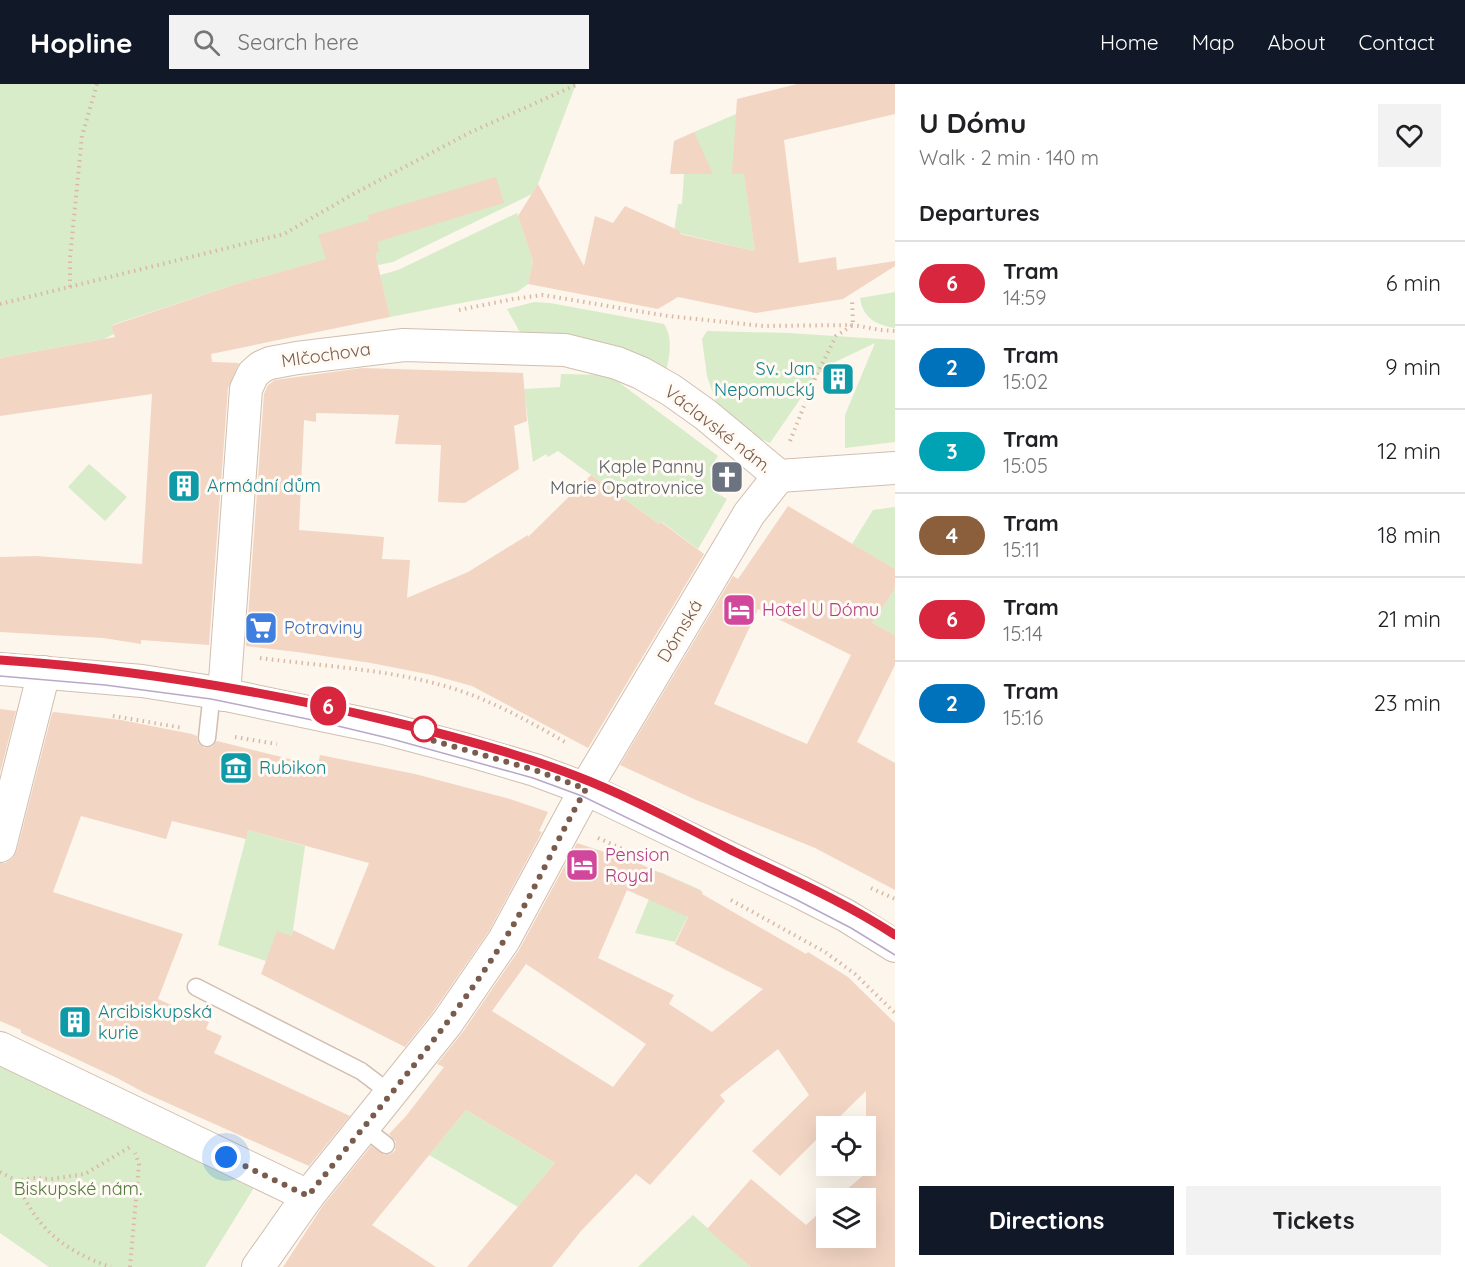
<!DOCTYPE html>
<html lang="en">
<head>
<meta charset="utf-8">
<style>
	body { margin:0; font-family:Quicksand,sans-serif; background:#f2f2f2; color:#202124; height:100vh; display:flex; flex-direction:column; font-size:22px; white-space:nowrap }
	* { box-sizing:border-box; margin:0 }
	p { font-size:20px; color:#757577 }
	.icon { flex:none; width:33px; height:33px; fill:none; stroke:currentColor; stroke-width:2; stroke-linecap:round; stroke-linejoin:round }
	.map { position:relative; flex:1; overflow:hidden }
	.drawer { display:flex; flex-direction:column; background:#fff; width:570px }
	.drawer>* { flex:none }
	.badge { padding:0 12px; border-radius:20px; font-size:21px; line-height:39px }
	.buttons { position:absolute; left:816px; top:1032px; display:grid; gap:12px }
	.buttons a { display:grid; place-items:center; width:60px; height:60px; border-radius:0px; background:#fff; box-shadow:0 6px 24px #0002; font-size:30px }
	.you { position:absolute; width:30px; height:30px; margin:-15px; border:4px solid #fff; border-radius:50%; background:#1a73e8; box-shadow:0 0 0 9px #1a73e833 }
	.map>.badge { position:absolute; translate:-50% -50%; box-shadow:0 0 0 3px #fff }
	h2 { padding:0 24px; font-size:22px; line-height:54px }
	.round { display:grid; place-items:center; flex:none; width:63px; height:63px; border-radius:0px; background:#f2f2f2 }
	.overview { display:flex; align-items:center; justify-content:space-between; height:102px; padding:0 24px }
	h1 { font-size:28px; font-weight:700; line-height:45px }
	.cta { display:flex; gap:12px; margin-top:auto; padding:12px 24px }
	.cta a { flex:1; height:69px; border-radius:0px; background:#111827; color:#fff; font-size:24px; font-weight:700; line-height:69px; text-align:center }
	.cta a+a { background:#f2f2f2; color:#202124 }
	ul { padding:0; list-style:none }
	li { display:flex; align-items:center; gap:18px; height:84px; padding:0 24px; border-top:2px solid #e0e0e0 }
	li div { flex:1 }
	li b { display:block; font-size:22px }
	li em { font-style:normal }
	li .badge { min-width:66px; font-weight:700; text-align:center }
	header { display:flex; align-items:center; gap:36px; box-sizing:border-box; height:84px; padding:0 30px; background:#111827; color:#fff }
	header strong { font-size:28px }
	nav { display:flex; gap:33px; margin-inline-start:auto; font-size:21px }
	.search { width:420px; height:54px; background:#f2f2f2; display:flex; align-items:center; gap:15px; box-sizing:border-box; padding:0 21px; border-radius:0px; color:#757577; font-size:22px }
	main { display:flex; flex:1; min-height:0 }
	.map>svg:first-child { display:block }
</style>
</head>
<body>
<header>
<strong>Hopline</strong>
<div class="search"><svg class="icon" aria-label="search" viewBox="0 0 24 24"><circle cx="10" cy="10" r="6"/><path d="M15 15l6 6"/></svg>Search here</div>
<nav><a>Home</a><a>Map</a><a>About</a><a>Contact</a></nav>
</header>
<main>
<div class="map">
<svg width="895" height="1183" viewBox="0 0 895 1183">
	<rect width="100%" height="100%" fill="#fdf6ec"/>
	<g fill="#d8ecc9">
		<polygon points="0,0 576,0 538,100 532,110 393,178 350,187 316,178 233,201 112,241 114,250 104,255 0,274"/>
		<polygon points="736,30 755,167 674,148 678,120 682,120 684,90 698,90 694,48"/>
		<polygon points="517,129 533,177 528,200 517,208 390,233 380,191 398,186"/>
		<path d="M 895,208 L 895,244 C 876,241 863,234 860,214 Z"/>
		<path d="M 534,218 L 550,219 L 664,240 C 674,255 669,275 665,291 L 521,250 L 507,225 Z"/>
		<polygon points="707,247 789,249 895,256 895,358 845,364 845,331 875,259 833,279 816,292 770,359 738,345 717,321 707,292 702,255"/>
		<polygon points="561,290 609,291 718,372 710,384 713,407 727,415 698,465 662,438 659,440 558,367 548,373 546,370 533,378 524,305 560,303"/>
		<polygon points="89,380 127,413 105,437 68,403"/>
		<polygon points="895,423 895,485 852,460 873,426"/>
		<polygon points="895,505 895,551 872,539"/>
		<polygon points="248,746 305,762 293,846 281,882 218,861"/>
		<polygon points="660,788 701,806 675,858 635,849"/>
		<polygon points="0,982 242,1094 255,1102 205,1183 49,1183 0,1149"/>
		<polygon points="466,1026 555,1079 518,1123 429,1071"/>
		<polygon points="693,1131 751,1183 638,1183"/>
	</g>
	<g fill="#f3d5c3" fill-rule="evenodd">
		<polygon points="797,0 895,0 895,30 784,56 799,179 836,173 837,186 895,177 895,182 843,215 756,229 678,213 658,225 528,200 533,177 518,132 538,100 584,182 595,132 613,139 625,122 680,147 680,150 755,167 744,90 732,90 737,15"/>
		<polygon points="694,48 713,90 670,90 674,57"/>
		<polygon points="496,93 504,119 377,158 379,168 375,169 390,233 211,270 212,278 239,279 228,304 209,561 141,556 141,560 103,554 0,548 0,473 36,472 142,480 152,310 0,332 0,274 115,253 111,242 233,201 326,175 318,151 369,136 368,131"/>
		<polygon points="362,284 523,289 527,337 514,342 519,385 465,419 438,418 441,361 395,360 399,331 316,329 316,338 304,336 299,446 384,453 382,475 410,476 407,514 468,488 528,451 528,453 591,391 659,440 661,438 704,470 588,664 472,602 432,591 371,579 297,568 246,562 264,310 268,301 275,296"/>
		<path d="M 788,422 L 895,485 L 895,505 L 872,539 L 895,551 L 895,581 L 857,658 L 895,679 L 895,806 L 815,764 L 696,716 L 620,681 L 733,492 L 738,495 ZM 758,525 L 851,571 L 807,660 L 714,620 Z"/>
		<polygon points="0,625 16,627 0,689"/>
		<polygon points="54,628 121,636 192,650 197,652 198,659 205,664 212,663 217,657 318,682 320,671 415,690 510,715 548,728 539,747 542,748 489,847 433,928 405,963 261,890 277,847 291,852 293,846 334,866 369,779 248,746 246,755 172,737 166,755 81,732 53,808 183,850 158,915 209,938 206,945 222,952 214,969 350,1032 309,1082 145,1009 117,994 21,949 21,946 0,937 0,779 5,779 12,775 17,766 52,629"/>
		<path d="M 577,759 L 638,779 L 703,808 L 702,810 L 806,870 L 808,868 L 848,893 L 895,939 L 895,1183 L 751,1183 L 707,1145 L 751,1095 L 806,1141 L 826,1123 L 826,1154 L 866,1154 L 866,1114 L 837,1114 L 866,1089 L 866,1007 L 830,1042 L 826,1042 L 826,1046 L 780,1092 L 752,1067 L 809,1011 L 778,965 L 720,1011 L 725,1017 L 650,1101 L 636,1090 L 581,1147 L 552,1183 L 467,1183 L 555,1079 L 466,1026 L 372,1141 L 436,1183 L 283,1183 L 322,1123 L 371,1062 L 384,1071 L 390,1070 L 395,1067 L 396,1058 L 389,1050 L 406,1032 L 444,983 L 437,980 L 462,949 L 519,866 ZM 627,806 L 688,833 L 675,860 L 763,905 L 712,948 L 669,920 L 674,911 L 598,874 ZM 526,880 L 646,960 L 613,1003 L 492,927 Z"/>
	</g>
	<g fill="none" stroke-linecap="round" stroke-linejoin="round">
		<g stroke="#d1beb0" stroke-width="19">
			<g id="service">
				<polyline points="207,654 212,608"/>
				<polyline points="196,903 361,987 390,1009"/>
				<polyline points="363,1043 386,1061"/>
			</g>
		</g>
		<g stroke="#d1beb0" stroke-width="34">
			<g id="minor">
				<polyline points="0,585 142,597 212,608 384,644 467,666 535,686 586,705 798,807 845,831 895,862"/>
				<polyline points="224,611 246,305 253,290 261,283 270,279 297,274 404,261 565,266 617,279 641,289 671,306 706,331 779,392 895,384"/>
				<polyline points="0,762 44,588"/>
				<polyline points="0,964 308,1112"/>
				<polyline points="258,1183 308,1112 447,939 504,856 590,697 749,430 779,392"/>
			</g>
		</g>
		<g stroke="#d9b8a5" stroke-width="4" stroke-dasharray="1.5 4.5" stroke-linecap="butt">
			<polyline points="70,203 70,174 82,52 97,0"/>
			<polyline points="0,220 284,150 357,108 471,48 578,0"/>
			<polyline points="459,226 513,215 543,211 668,232 763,242 853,241 880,246 895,247"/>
			<polyline points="790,357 816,292 836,252 853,241 852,215"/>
			<path d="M 260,574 C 321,582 385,585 445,602 C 487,614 527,636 565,658"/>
			<polyline points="113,632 183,644"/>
			<polyline points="235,653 277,660"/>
			<polyline points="598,754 643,774"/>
			<polyline points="871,804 895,815"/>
			<polyline points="731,816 825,868 855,890 895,929"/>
			<polyline points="0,1088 17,1097 33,1094 51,1095 85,1090 130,1063"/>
			<path d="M 17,1097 C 35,1144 64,1167 111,1183"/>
			<polyline points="130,1183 139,1080 135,1069"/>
		</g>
		<use href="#service" stroke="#fff" stroke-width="16"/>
		<use href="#minor" stroke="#fff" stroke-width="32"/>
		<g stroke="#b9a8c9" stroke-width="1.5">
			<path d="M 0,576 C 131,585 257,606 385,636 C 446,651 508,667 567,688 C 624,709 677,740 731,766 C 786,793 843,818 895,851"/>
			<polyline points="0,592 105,601 211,615 317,637 392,655 533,694 582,712 795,815 851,844 895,871"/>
		</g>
	</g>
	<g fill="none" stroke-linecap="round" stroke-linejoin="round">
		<g stroke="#fff" stroke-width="14">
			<path id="line" d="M 0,576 C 133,585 255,605 385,636 C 449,651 514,668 576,692 C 631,713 683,742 735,768 C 789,794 845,818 895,851"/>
		</g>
		<use href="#line" stroke="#d7263d" stroke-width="9"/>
		<path stroke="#7a5c4d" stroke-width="6" stroke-dasharray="0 10.8" d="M 226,1073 L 308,1112 C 374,1029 446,948 503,858 C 534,809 557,755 586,705 L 535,686 L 424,654 L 424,645"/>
	</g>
	<defs>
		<g id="building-square" transform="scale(1.725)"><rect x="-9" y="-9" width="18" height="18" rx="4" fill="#0f9aa8" stroke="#fffaf3"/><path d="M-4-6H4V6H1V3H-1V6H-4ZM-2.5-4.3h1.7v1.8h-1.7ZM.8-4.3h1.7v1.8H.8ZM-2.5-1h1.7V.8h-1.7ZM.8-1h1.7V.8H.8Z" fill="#fff"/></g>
		<g id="church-square" transform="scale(1.725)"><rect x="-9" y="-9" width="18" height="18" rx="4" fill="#6b7280" stroke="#fffaf3"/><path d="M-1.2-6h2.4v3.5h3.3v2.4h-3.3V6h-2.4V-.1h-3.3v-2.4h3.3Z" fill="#fff"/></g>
		<g id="hotel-square" transform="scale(1.725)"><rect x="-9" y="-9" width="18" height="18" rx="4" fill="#d1479c" stroke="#fffaf3"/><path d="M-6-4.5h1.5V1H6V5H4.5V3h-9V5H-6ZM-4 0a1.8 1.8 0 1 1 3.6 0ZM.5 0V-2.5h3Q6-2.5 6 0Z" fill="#fff"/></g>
		<g id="supermarket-square" transform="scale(1.725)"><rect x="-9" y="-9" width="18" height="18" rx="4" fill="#3f7fe0" stroke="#fffaf3"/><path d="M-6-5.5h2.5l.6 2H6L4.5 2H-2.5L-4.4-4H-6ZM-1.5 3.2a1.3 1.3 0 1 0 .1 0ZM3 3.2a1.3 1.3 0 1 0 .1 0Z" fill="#fff"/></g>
		<g id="museum-square" transform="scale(1.725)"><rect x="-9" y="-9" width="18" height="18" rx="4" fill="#0f9aa8" stroke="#fffaf3"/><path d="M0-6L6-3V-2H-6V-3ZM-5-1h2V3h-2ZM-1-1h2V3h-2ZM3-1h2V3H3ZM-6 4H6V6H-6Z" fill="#fff"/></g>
	</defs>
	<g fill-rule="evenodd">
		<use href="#building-square" x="838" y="295"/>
		<use href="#church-square" x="727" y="393"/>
		<use href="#building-square" x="184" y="402"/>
		<use href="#hotel-square" x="739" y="526"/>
		<use href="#supermarket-square" x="261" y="544"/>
		<use href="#museum-square" x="236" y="684"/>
		<use href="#hotel-square" x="582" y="781"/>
		<use href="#building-square" x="75" y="938"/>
	</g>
	<circle fill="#fff" stroke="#d7263d" stroke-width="3" cx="424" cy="645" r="12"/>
	<g text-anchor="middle" stroke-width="6" stroke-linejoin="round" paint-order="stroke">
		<g font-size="18" fill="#7a5c4d" stroke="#fffaf3">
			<text transform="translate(326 271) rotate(-8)" y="6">Mlčochova</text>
			<text transform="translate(718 345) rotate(38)" y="6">Václavské nám.</text>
			<text transform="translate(680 547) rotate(-59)" y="6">Dómská</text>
		</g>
		<g font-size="18" fill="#0d838f" stroke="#fffaf3" text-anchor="start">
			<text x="815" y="291" text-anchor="end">Sv. Jan<tspan x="815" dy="21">Nepomucký</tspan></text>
			<text x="207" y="408">Armádní dům</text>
			<text x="259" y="690">Rubikon</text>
			<text x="98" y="934">Arcibiskupská<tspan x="98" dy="21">kurie</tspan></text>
		</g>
		<g font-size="18" fill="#5b616d" stroke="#fffaf3" text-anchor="end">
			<text x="704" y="389">Kaple Panny<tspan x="704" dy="21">Marie Opatrovnice</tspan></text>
		</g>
		<g font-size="18" fill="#b23c85" stroke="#fffaf3" text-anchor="start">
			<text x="762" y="532">Hotel U Dómu</text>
			<text x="605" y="777">Pension<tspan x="605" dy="21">Royal</tspan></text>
		</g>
		<g font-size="18" fill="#366cbe" stroke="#fffaf3" text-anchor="start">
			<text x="284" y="550">Potraviny</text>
		</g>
		<g font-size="18" fill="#537a41" stroke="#fffaf3">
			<text x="78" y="1111">Biskupské nám.</text>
		</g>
	</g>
</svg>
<div class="buttons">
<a><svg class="icon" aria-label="locate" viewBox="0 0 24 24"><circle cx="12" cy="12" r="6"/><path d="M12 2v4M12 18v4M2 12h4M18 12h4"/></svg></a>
<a><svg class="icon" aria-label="layers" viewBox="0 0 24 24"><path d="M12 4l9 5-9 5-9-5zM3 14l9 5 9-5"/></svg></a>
</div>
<div class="you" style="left:226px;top:1073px"></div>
<b class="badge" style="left:328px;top:622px;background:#d7263d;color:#fff">6</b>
</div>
<section class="drawer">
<div class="overview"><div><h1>U Dómu</h1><p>Walk · 2 min · 140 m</p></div><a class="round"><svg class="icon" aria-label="heart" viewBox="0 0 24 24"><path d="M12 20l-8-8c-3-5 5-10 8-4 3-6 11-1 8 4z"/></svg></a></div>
<h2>Departures</h2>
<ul>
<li><span class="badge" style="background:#d7263d;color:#fff">6</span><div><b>Tram</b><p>14:59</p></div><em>6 min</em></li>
<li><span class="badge" style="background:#0072bc;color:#fff">2</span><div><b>Tram</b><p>15:02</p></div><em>9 min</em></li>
<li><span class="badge" style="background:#00a3b4;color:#fff">3</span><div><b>Tram</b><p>15:05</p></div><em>12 min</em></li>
<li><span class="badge" style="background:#8b5e3c;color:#fff">4</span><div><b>Tram</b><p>15:11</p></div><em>18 min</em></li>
<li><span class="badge" style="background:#d7263d;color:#fff">6</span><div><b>Tram</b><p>15:14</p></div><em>21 min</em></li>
<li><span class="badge" style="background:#0072bc;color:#fff">2</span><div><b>Tram</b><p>15:16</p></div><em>23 min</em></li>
</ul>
<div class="cta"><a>Directions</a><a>Tickets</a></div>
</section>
</main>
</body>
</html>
